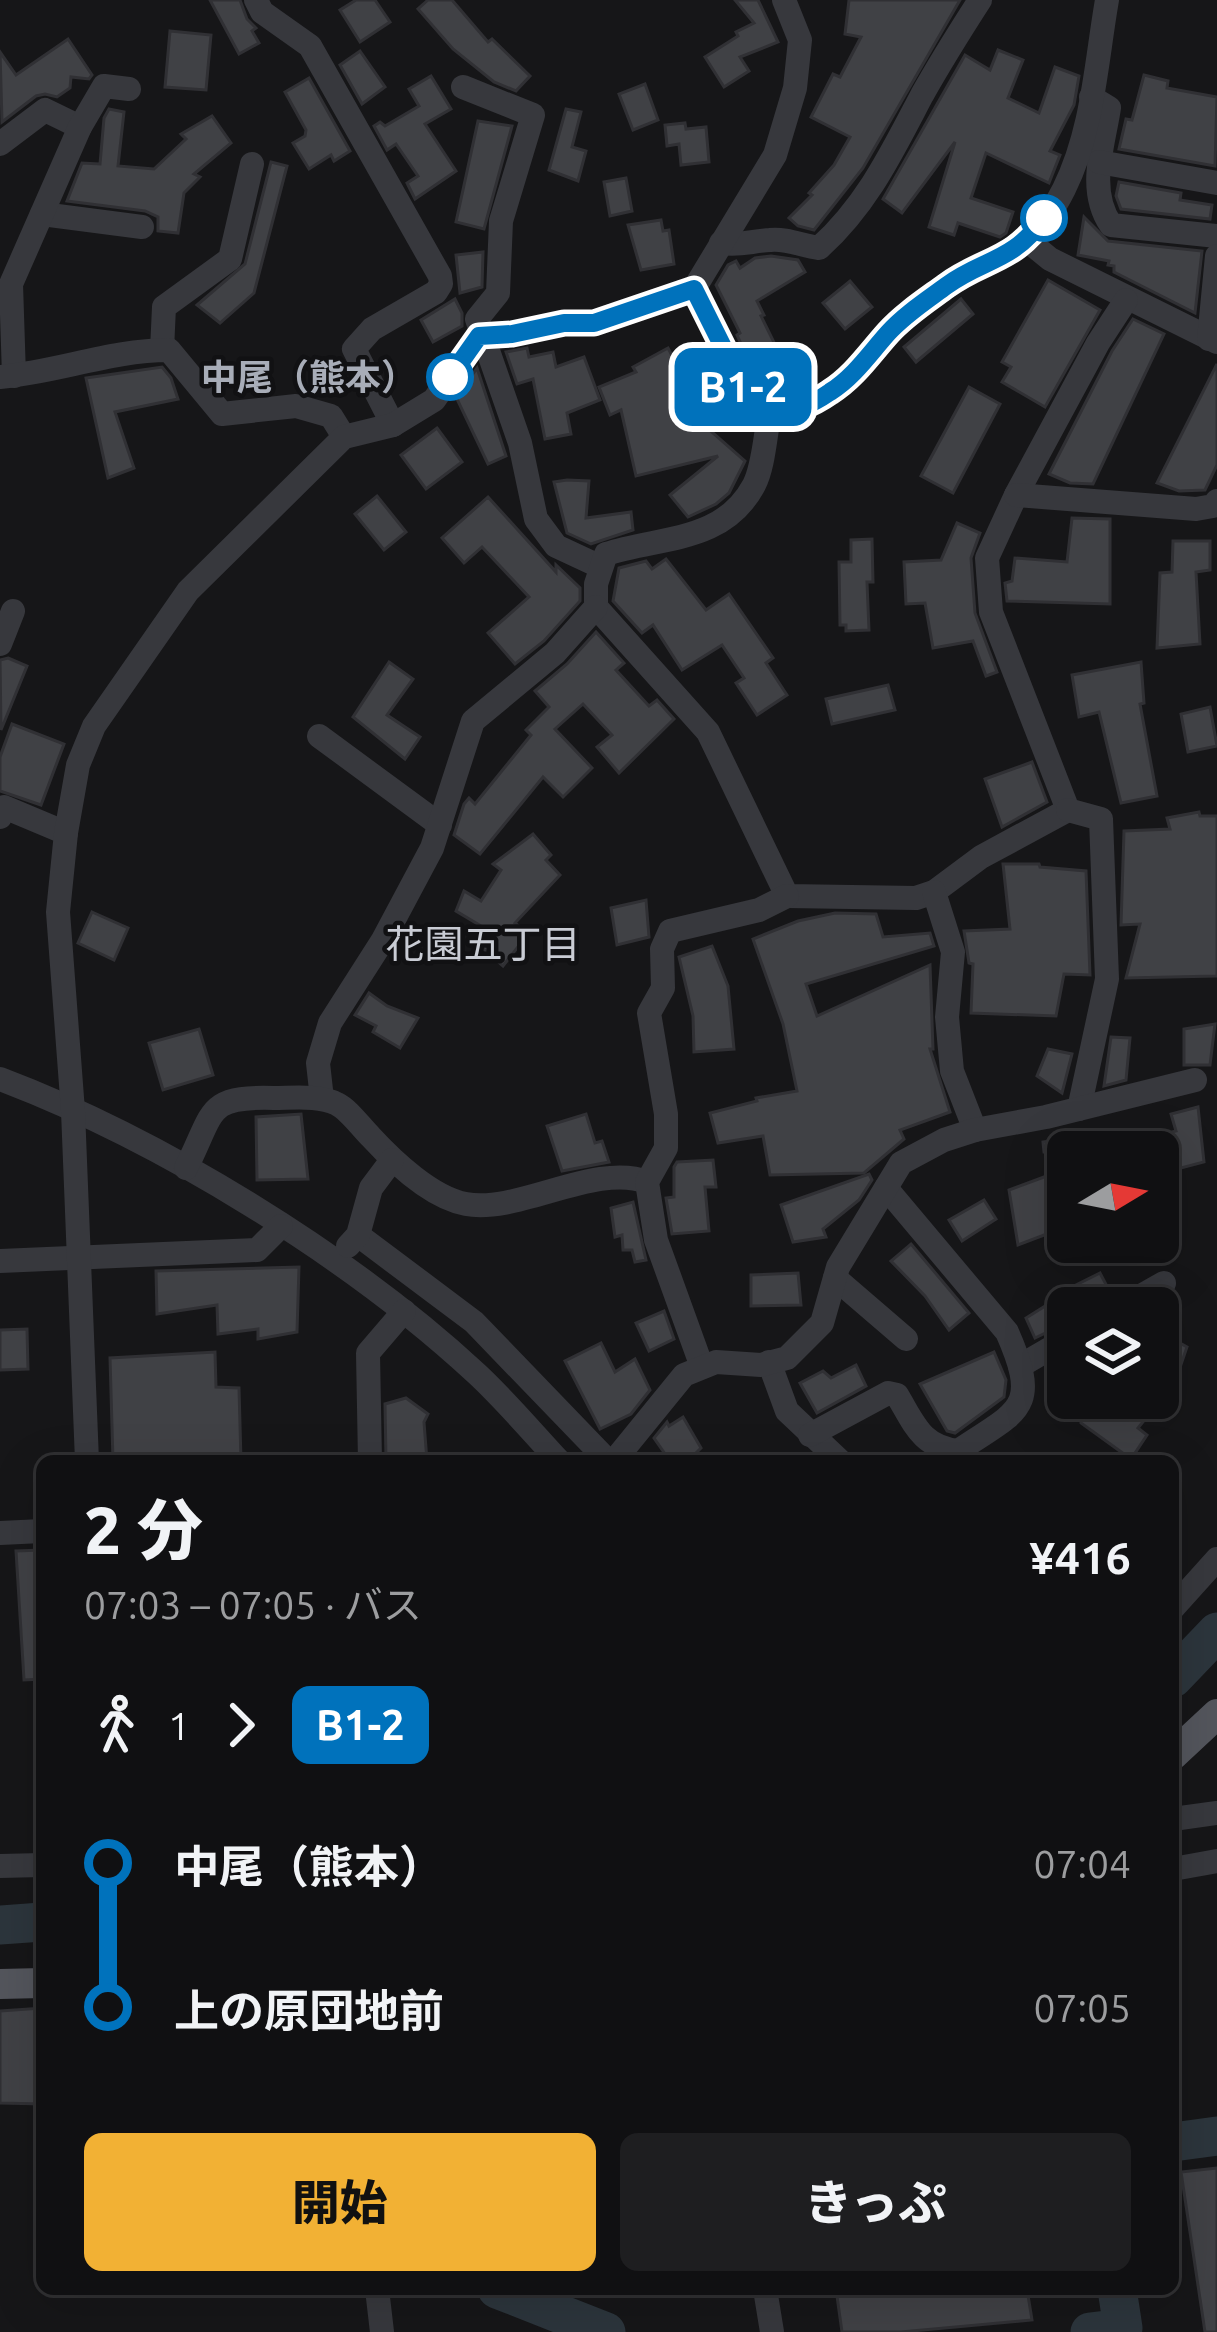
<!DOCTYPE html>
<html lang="ja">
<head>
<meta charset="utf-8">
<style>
	body { margin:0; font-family:Ubuntu,"Noto Sans JP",sans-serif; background:#1e1e20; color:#f1f3f6; height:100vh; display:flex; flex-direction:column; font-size:45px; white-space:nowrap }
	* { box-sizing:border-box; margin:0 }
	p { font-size:39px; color:#9c9d9f }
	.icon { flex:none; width:66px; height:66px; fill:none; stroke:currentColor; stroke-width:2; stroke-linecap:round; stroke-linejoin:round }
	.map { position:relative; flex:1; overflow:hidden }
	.panel { position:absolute; left:36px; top:1455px; width:1143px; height:840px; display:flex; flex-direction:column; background:#101012; border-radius:18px; box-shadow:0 12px 48px #0002,0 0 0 3px #303032 }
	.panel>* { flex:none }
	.badge { padding:0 24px; border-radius:18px; font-size:42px; line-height:78px }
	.needle { width:78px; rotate:80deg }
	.fabs { position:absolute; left:1047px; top:1131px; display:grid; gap:24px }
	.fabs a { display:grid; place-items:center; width:132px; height:132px; border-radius:18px; background:#101012; box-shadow:0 12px 48px #0002,0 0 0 3px #303032; font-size:60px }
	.map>.badge { position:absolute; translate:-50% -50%; box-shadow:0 0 0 6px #fff }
	.legs { display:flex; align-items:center; gap:18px; height:132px; padding:0 48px; font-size:39px }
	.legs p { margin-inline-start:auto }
	.overview { display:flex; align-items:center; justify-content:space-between; height:204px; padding:0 48px }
	h1 { font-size:66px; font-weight:800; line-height:90px }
	.primary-button { display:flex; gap:24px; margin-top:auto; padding:24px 48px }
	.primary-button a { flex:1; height:138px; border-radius:18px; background:#f2b134; color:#111; font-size:48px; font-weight:800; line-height:138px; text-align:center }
	.primary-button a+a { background:#1e1e20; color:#f1f3f6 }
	ul { padding:0 48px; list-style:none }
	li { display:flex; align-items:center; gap:42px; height:144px; font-size:45px }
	li i { display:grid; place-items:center; width:18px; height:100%; margin:0 15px; background:currentColor }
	li i::after { content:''; width:30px; height:30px; margin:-15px; border:9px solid; border-radius:50%; background:#101012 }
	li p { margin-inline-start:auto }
	li:first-child i { background:linear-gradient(#0000 50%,currentColor 0) }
	li:last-child i { background:linear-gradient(currentColor 50%,#0000 0) }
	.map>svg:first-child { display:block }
</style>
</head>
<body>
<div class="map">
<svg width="1217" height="2332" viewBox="0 0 1217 2332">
	<rect width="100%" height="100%" fill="#161618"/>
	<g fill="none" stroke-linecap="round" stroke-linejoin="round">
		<g stroke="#2c353c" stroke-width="39">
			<polyline points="1173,1678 1217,1632"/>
			<polyline points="0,1925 42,1922"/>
			<polyline points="1173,2142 1217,2136"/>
			<polyline points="497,2289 606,2332"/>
			<polyline points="1090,2332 1123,2328 1117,2289"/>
		</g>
	</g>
	<g fill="#404145" stroke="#303034" stroke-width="3">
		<polygon points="210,0 240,0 247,19 256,28 252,31 259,43 239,54"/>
		<polygon points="356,0 375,0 390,22 360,42 340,10"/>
		<polygon points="428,0 452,0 488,42 492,39 530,76 516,91 494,82 453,49 418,9"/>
		<polygon points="735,0 758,0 778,42 740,57 749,71 724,87 705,57 738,36 736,32 754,23"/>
		<polygon points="849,0 960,0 863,168 814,230 798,226 789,218 812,195 809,193 834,165 850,137 811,117 833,74 840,77 861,37 845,34"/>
		<polygon points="170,31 211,35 206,90 165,87"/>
		<polygon points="68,39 92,75 89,79 71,77 70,88 57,97 45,94 36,96 2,122 0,52 16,75"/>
		<polygon points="998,50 1023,60 1008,98 1039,113 1055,67 1079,76 1074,105 1050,151 1060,155 1049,183 986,153 971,198 1013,212 1006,233 1000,237 958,223 954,235 929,227 955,142 902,213 883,199 965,55 990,70"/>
		<polygon points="360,51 385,87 362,104 340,65"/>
		<polygon points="1144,75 1168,81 1167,88 1217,97 1215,166 1119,149 1126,119 1132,120"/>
		<polygon points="431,76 451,109 425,124 456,171 415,199 407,183 418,176 396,144 387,150 374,126 380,122 385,126 419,106 409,89"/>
		<polygon points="309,78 350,151 334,161 331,155 309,169 293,143 305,136 306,130 285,92"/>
		<polygon points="645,84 658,120 633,130 619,94"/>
		<polygon points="109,109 124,112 118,166 154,169 186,139 181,134 212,116 231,143 194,174 200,177 184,193 178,233 158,231 158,217 145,211 67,201 82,163 100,164 104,118"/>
		<polygon points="566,109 581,112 572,147 586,151 578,181 549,170"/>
		<polygon points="478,121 512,126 484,229 456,222"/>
		<polygon points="685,123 686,129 706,127 709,162 681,165 679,144 667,146 665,125"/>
		<polygon points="271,162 287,166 254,293 220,323 197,305 245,264"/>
		<polygon points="626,178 632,211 610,216 604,182"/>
		<polygon points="1119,182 1181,193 1180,200 1212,205 1210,219 1121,209 1116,196"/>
		<polygon points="1084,217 1108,241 1202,251 1195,313 1114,272 1114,266 1108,265 1109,261 1078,255"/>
		<polygon points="661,220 663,231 669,230 674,264 641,270 628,225"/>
		<polygon points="483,252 482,287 460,293 456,255"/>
		<polygon points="771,256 798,260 805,272 757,301 764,315 761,316 787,369 801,361 813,381 781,395 776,386 770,390 757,379 737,335 740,333 716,285 728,265 736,261 740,268 755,258"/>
		<polygon points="1048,280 1100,310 1045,407 1002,382 1011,367 1002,362"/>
		<polygon points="850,281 872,307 845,329 823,303"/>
		<polygon points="455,299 462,313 462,326 433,342 421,320"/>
		<polygon points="961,299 973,314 916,362 904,347"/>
		<polygon points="1133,319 1164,334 1093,484 1070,483 1049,474 1112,351"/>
		<polygon points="527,348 529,357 553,352 556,367 584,357 600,400 567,413 571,434 545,439 533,379 517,384 506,352"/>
		<polygon points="668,348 689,388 714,418 705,426 745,461 729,493 716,504 688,517 670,495 718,456 636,476 621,410 610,415 599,387 636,372 633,367"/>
		<polygon points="1217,364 1217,465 1205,490 1179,491 1157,483"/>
		<polygon points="162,367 171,378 178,399 115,412 134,468 108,478 86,378"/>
		<polygon points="477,368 506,456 488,464 456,397"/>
		<polygon points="969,387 1000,404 953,493 921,476"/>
		<polygon points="437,428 462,462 426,489 401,455"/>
		<polygon points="567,480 589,481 586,518 631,512 633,530 591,544 567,533 554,482"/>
		<polygon points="377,496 406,532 384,550 355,514"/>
		<polygon points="488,497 556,572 556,565 580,588 580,601 544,641 515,664 488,633 529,597 482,547 464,563 442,538"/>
		<polygon points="1072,518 1110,519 1110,604 1007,601 1005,583 1012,581 1015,558 1067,562"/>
		<polygon points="957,523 980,533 971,558 975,613 997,672 986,676 973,641 933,648 925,603 906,604 904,562 941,560"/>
		<polygon points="872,539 873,582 867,582 869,630 846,631 846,625 840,625 839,562 851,562 851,540"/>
		<polygon points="1173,541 1210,541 1210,570 1196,572 1200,644 1157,648 1160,573 1172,572"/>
		<polygon points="666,559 706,610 729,594 773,658 766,663 787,695 757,715 736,683 744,678 722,645 682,670 653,625 642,633 613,601 619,568 646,561 652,569"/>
		<polygon points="596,632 624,663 616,670 649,706 657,700 674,719 619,773 597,747 612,735 583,704 555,729 592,768 563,797 543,777 480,854 454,835 464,804 469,798 475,804 531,735 526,730 549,707 535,691 567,664"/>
		<polygon points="8,658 27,666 1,730 0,660"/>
		<polygon points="389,662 413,679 387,715 420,737 405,759 353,717"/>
		<polygon points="1141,662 1144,703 1140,704 1157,796 1121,803 1099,712 1079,717 1072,675"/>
		<polygon points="888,685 895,710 832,724 826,699"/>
		<polygon points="1210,707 1217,746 1188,752 1181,714"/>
		<polygon points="12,724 64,744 41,805 0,791 0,757"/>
		<polygon points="1032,762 1047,802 1002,827 985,779"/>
		<polygon points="1199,812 1200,816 1217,816 1217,976 1126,978 1140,924 1121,925 1124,831 1170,829 1167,818"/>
		<polygon points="533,834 551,855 546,860 560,875 515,923 528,934 503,966 477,943 486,929 456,911 464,891 481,901 501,870 493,864"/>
		<polygon points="1003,864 1039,864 1040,867 1086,871 1090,975 1064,974 1056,1016 971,1013 973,964 969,963 964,931 1010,929"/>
		<polygon points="646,900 649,937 617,945 611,908"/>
		<polygon points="92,912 128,928 114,960 78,943"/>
		<polygon points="835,913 876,914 883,937 930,933 934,946 806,984 817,1016 930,965 933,1049 930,1049 950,1112 900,1130 904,1139 864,1173 770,1175 763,1136 718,1143 710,1113 757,1101 756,1098 797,1091 783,1024 753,939 798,921"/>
		<polygon points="712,946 728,986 734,1049 694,1052 693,1016 679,957"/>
		<polygon points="369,993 387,1006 418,1018 400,1048 373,1032 376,1026 355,1015"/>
		<polygon points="1215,1024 1210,1065 1184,1065 1184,1029"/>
		<polygon points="199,1029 213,1075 163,1090 149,1043"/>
		<polygon points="1111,1037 1130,1038 1126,1080 1104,1086"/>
		<polygon points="1048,1049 1072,1054 1062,1093 1037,1076"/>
		<polygon points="1198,1107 1204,1162 1166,1172 1160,1135 1176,1131 1171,1114"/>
		<polygon points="301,1114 308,1179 257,1180 256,1117"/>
		<polygon points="586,1114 595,1143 602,1141 609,1162 562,1171 547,1126"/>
		<polygon points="1097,1134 1100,1152 1044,1152 1043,1142"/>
		<polygon points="713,1160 716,1187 705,1187 709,1231 672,1234 666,1198 674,1197 674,1167 677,1162"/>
		<polygon points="869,1174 872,1180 859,1200 823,1229 826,1237 793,1242 781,1205"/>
		<polygon points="1052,1174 1068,1226 1018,1245 1009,1190"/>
		<polygon points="984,1200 996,1219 962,1241 949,1220"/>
		<polygon points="633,1202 646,1260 635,1262 632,1250 623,1250 622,1235 615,1237 611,1208"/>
		<polygon points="911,1244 969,1313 949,1330 925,1296 891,1261"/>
		<polygon points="299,1267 297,1332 258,1339 258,1329 218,1334 217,1305 157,1314 156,1271"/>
		<polygon points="798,1273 801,1305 751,1306 751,1275"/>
		<polygon points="1100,1273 1111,1294 1104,1307 1068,1308 1068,1322 1035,1338 1026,1318 1061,1296 1060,1293"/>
		<polygon points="664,1311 674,1339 649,1351 636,1323"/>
		<polygon points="27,1329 28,1369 0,1370 0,1330"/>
		<polygon points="1158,1331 1187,1347 1175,1382 1138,1428 1147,1435 1131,1459 1081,1423 1081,1418 1092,1398 1158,1398"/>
		<polygon points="601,1343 615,1372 635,1359 650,1390 631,1414 600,1429 565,1361"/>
		<polygon points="215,1352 216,1387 239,1388 241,1461 113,1461 110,1358"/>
		<polygon points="994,1352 1006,1380 1004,1397 955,1433 947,1431 920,1384"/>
		<polygon points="856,1365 866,1386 817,1413 800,1383 823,1371 831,1378"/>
		<polygon points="406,1398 428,1414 424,1422 427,1461 386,1461 385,1404"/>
		<polygon points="683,1417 701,1448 696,1453 701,1461 670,1461 654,1438 667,1422 669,1426"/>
		<polygon points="42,1550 42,1679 24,1680 16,1551"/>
		<polygon points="42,2008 42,2104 0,2103 0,2011"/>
		<polygon points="1217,2168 1217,2332 1205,2332 1181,2172"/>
		<polygon points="836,2289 1027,2289 1032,2320 901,2332 842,2332"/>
	</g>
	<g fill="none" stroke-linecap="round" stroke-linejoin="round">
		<g stroke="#37383d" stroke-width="24">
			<polyline points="256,0 262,12 310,46 440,276 441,284 436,292 372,329 354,349 393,425"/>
			<polyline points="463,87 533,115 501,221 498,293 477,319 520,443 536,519 556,546 601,567"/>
			<path d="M 1091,97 L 1109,108 C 1103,147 1087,190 1111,225 L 1217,236"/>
			<polyline points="0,144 45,110 80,127"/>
			<polyline points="1099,162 1217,183"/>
			<polyline points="42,214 142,227"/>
			<polyline points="1028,241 1050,259 1217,342"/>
			<path d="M 721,243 C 740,246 751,241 770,240 C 786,238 803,246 819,248 C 867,205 892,152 922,95 C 940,63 960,31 980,0"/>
			<path d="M 694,289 L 744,389 L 770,412 C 793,412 810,406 830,393 C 856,375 872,347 895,327 C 912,312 932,292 953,281 C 1003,253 1036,246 1064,189 C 1093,131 1096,63 1107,0"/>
			<polyline points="1209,339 1217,256"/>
			<polyline points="162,350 164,307 230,259 252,164"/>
			<polyline points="14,376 11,284 80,127 104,86 129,89"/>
			<path d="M 0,377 C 57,372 112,350 169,350 L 222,414 L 296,406 L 331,416 L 344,437"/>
			<path d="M 770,412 C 765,434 764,466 754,485 C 723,543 662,536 606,554 L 596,584 L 596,607 L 708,732 L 787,896 L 916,898 L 934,892 L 981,857 L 1068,810 L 991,612 L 987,558 L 1016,495 L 1098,343 L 1126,300"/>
			<polyline points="1016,495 1196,509 1213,506 1217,501"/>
			<polyline points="0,644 13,611"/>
			<polyline points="319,736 440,825"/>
			<polyline points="1068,810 1101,819 1107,979 1079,1109"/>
			<polyline points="0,817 4,807 66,833"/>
			<polyline points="934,892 953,952 947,1017 952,1071 975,1130"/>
			<path d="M 0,1079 C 161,1140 351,1257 477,1374 C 506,1401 532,1432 559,1461"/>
			<polyline points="322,1099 318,1063 330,1023 383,940 432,848 473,721 555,653 596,607"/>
			<path d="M 186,1168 C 215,1111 205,1096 274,1098 C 293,1098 320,1095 337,1104 C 349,1110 360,1126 370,1136 C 393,1161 432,1198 466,1204 C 518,1214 596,1162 647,1182"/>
			<polyline points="358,1235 474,1322 608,1461"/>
			<polyline points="348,1246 358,1235 371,1188 392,1160"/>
			<polyline points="0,1261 257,1250 281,1226"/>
			<polyline points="835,1278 906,1339"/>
			<polyline points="1120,1308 1164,1283"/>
			<polyline points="769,1362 787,1411 840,1461"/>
			<polyline points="1020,1366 1068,1338"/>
			<polyline points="702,1367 656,1240 647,1182 666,1148 666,1114 649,1013 663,988 662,949 670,931 759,910 787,896"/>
			<path d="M 810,1435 L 888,1393 L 897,1395 C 915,1425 921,1446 958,1451 C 1019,1410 1041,1409 1007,1332 L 886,1188"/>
			<polyline points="87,1461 73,1111 58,912 66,833 78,765 94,726 188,591 344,437 393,425 434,400 479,336 512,335 564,323 594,324 694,289 775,155 795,88 800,40 784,0"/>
			<polyline points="370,1461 368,1353 404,1311"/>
			<polyline points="614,1461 684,1375 716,1362 761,1365 787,1358 822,1323 838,1267 901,1163 944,1140 975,1130 1046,1117 1195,1080"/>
			<polyline points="0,1533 42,1531"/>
			<polyline points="1173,1608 1217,1559"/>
			<polyline points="1173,1819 1217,1813"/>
			<polyline points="0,1866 42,1865"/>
			<polyline points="1173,1869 1217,1861"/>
			<polyline points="377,2289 382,2332"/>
			<polyline points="765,2289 772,2332"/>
		</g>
		<g stroke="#53555c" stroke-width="30">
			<polyline points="1173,1755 1217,1714"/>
			<polyline points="0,1984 42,1983"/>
		</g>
	</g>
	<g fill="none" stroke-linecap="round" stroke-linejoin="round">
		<g stroke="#fff" stroke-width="27">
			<path id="line-1" d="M 450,377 L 479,336 L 512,334 L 564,323 L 594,323 L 694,289 L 744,389 L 770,412 C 793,412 810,406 830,392 C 854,377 870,353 888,333 C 904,315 927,300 946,286 C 984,258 1012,263 1044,218"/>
		</g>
		<use href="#line-1" stroke="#0072bc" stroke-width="18"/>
	</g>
	<g fill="#fff" stroke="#0072bc" stroke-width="6">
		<circle cx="1044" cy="218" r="21"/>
		<circle cx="450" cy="377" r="21"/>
	</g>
	<g text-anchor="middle" stroke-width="9" stroke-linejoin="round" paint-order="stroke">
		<g font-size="36" font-weight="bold" fill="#a8adb8" stroke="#111113" text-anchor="end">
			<text x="417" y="390">中尾（熊本）</text>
		</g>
		<g font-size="39" fill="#c9ccd4" stroke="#111113">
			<text x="483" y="958">花園五丁目</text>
		</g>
	</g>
</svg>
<div class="fabs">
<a><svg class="needle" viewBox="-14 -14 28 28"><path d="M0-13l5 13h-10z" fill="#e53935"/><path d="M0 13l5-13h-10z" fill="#9c9d9f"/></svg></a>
<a><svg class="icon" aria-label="layers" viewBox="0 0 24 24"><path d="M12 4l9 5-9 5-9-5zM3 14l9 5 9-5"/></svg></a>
</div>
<b class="badge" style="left:743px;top:387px;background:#0072bc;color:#fff">B1-2</b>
<section class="panel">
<div class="overview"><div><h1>2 分</h1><p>07:03 – 07:05 · バス</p></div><b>¥416</b></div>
<div class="legs"><svg class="icon" aria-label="walk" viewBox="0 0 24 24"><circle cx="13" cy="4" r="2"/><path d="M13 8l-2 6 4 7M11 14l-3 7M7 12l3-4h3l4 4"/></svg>1<svg class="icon" aria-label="forward" viewBox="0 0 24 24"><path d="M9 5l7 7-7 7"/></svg><b class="badge" style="background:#0072bc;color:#fff">B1-2</b></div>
<ul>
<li><i style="color:#0072bc"></i><b>中尾（熊本）</b><p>07:04</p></li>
<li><i style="color:#0072bc"></i><b>上の原団地前</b><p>07:05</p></li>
</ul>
<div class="primary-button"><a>開始</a><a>きっぷ</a></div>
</section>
</div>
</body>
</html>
